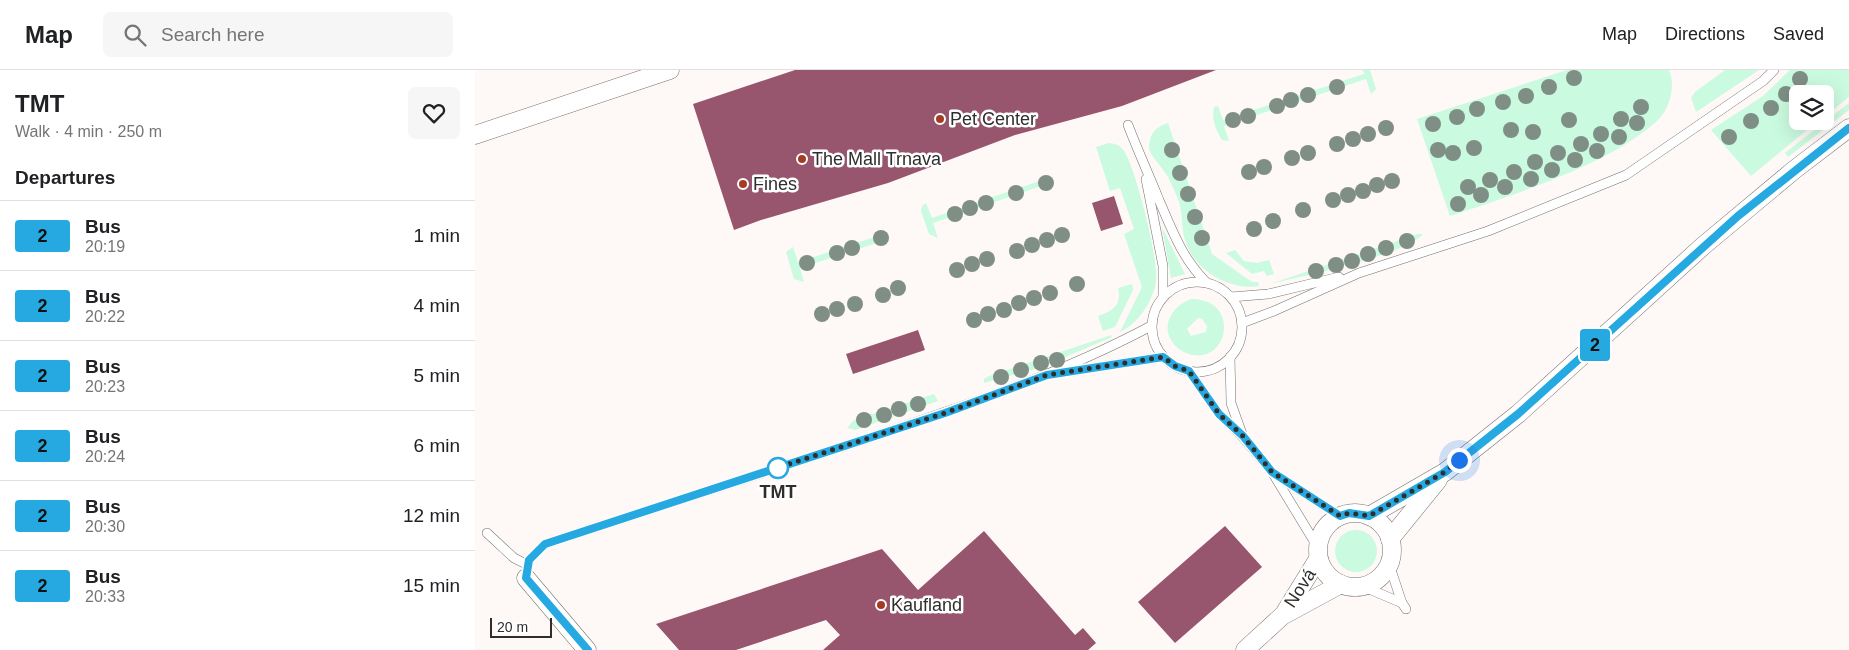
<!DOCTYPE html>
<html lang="en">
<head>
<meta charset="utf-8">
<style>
	body { margin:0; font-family:Arial,sans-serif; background:#f6f6f6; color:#202124; height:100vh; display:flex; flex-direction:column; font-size:19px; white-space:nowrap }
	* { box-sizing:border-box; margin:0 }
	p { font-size:16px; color:#757577 }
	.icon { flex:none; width:28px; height:28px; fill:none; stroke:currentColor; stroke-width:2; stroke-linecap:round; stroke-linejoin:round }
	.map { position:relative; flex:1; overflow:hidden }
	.details { display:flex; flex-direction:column; background:#fff; width:475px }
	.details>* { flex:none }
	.badge { padding:0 10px; border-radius:4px; font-size:18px; line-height:32px }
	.controls { position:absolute; left:1314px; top:15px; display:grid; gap:10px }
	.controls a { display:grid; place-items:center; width:45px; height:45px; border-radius:8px; background:#fff; box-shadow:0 5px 20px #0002; font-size:25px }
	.scale { position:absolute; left:15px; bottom:12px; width:62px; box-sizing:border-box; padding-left:5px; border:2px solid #2f2e2d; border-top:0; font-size:14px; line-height:18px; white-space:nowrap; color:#2f2e2d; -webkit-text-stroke:4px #fff; paint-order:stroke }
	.you { position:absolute; width:25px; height:25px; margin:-12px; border:4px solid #fff; border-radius:50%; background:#1a73e8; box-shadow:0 0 0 8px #1a73e833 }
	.map>.badge { position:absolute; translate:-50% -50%; box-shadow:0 0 0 2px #fff }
	h2 { padding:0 15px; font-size:19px; line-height:45px }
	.round { display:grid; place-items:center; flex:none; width:52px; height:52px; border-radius:8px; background:#f6f6f6 }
	.overview { display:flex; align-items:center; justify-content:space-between; height:85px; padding:0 15px }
	h1 { font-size:24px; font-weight:700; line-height:38px }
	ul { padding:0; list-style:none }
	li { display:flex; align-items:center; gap:15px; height:70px; padding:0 15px; border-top:1px solid #e0e0e0 }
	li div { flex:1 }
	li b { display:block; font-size:19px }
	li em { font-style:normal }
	li .badge { min-width:55px; font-weight:700; text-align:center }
	header { display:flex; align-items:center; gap:30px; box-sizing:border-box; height:70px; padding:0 25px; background:#fff; border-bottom:1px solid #e0e0e0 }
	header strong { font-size:24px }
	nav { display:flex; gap:28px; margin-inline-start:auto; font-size:18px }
	.search { width:350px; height:45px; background:#f6f6f6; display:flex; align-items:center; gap:12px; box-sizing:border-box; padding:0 18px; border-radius:8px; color:#757577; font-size:19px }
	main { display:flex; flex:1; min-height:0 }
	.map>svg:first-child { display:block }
</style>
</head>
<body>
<header>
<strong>Map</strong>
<div class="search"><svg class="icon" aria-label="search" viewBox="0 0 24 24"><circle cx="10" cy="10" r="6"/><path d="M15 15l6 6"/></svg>Search here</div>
<nav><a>Map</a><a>Directions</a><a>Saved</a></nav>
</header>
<main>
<section class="details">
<div class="overview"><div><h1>TMT</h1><p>Walk · 4 min · 250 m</p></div><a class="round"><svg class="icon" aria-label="heart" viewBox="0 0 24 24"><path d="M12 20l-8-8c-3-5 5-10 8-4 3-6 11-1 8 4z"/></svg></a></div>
<h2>Departures</h2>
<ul>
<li><span class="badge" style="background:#26a9e1;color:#111">2</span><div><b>Bus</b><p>20:19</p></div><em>1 min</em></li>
<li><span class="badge" style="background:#26a9e1;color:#111">2</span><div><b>Bus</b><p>20:22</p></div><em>4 min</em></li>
<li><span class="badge" style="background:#26a9e1;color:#111">2</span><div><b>Bus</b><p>20:23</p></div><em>5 min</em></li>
<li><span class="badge" style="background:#26a9e1;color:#111">2</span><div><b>Bus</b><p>20:24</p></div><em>6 min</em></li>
<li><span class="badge" style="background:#26a9e1;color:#111">2</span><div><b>Bus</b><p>20:30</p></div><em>12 min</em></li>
<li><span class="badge" style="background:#26a9e1;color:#111">2</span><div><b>Bus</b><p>20:33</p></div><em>15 min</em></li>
</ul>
</section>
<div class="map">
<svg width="1374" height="580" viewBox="0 0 1374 580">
	<rect width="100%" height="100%" fill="#fef9f6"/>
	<g fill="#cafadf" fill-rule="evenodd">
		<path d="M 888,0 L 895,0 L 901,19 L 896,24 L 891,9 L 749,56 L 754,71 L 747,70 C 741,60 736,48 739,37 L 743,36 L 748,50 L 889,4 Z"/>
		<path d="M 1092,0 L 1194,0 C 1201,15 1195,38 1183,50 C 1135,95 1037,125 975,146 L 942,49 Z"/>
		<polygon points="1250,0 1284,0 1221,42 1216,28 1220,22"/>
		<polygon points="1315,0 1374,0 1374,27 1350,46 1350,24 1322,24 1322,51 1343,51 1276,106 1236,60 1288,26"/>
		<polygon points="1374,33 1374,40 1313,87 1310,83"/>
		<path d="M 693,53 L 737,184 L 777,212 L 783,212 L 784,216 C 754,221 719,200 710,170 C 706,157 708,144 704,132 C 701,124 697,115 693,107 C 687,97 678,89 674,79 C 674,64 680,57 693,53 Z"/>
		<path d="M 634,73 C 641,74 645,75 649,81 C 661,99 684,191 681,211 C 679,230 662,255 645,262 L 667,217 L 649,164 L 659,159 L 645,118 L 635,121 L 621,77 Z"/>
		<polygon points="576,107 578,112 458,153 463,168 454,164 446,141 447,136 451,133 457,148"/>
		<polygon points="687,157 710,204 696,208"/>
		<polygon points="412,163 414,169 325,198 329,212 319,209 311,182 318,177 323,192"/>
		<path d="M 943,164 L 948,164 C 928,186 827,206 795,214 Z"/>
		<polygon points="760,180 769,191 782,193 794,190 799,204 792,206 789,201 777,204 751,183"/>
		<path d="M 657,214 L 658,220 L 640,257 L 628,261 L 623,246 C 638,241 647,235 643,218 Z"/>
		<path d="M 717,229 C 766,229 754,296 714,284 C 707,282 700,277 696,270 C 686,252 700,234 717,229 ZM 723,248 L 727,249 L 732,256 L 731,262 L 716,266 L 712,259 Z"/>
		<polygon points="636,265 637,267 567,297 509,313 509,309 514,306"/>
		<polygon points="459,324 463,331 380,360 372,358 379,350"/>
		<circle cx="881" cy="481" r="21"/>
	</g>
	<g fill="#97556e">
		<polygon points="320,0 741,0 647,36 540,65 413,113 286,150 259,160 218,34"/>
		<polygon points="639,126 648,154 626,161 617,133"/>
		<polygon points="443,260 450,280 378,304 371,284"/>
		<polygon points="750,456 787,497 700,573 663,532"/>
		<polygon points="509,461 600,565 608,558 621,573 613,580 348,580 365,565 351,550 261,580 204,580 181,554 407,479 443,520"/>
	</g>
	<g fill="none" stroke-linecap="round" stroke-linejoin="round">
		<g stroke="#73706d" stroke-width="10">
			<g id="lane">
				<path d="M 653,55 C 663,81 674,105 684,130 C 697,160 708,190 732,213"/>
				<polyline points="671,109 688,196 688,226"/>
				<circle cx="722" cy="257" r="45"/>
				<polyline points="756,227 793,224 864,207"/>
				<polyline points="767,253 799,241 884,203 1013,161 1151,105 1288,11 1299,0"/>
				<polyline points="755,287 756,333 767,364"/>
				<polyline points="714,301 744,344 767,366 797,402 842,476"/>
				<polyline points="584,303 688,287"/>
				<polyline points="801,405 865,446"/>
				<polyline points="12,463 39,488 53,495"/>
				<polyline points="914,494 927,533"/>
				<path d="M 51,508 L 54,490 L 70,474 C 175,440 280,406 385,371 C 484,338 584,305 676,256"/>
				<polyline points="887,516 927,533 931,539"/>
			</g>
		</g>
		<g stroke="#73706d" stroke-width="19">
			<g id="street">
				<polyline points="0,65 195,0"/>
				<circle cx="880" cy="480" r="37"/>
				<polyline points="894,446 970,402 1043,344 1228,176 1319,100 1374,58"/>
				<polyline points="915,469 963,410"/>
				<polyline points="51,508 112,580"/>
				<polyline points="809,544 843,489"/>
				<polyline points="770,580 807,546 866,514"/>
			</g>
		</g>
		<use href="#lane" stroke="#fff" stroke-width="9"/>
		<use href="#street" stroke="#fff" stroke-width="18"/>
	</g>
	<g fill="#7f8f85">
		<circle cx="1099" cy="8" r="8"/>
		<circle cx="1325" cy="9" r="8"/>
		<circle cx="862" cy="17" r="8"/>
		<circle cx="1074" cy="17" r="8"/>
		<circle cx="1311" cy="24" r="8"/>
		<circle cx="833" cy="25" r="8"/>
		<circle cx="1051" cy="26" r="8"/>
		<circle cx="816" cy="30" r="8"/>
		<circle cx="1028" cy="32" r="8"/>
		<circle cx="802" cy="36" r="8"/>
		<circle cx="1166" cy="37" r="8"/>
		<circle cx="1296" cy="38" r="8"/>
		<circle cx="1002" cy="39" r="8"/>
		<circle cx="773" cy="46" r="8"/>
		<circle cx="982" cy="47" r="8"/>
		<circle cx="1146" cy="49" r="8"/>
		<circle cx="758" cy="50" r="8"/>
		<circle cx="1094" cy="50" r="8"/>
		<circle cx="1276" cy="51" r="8"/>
		<circle cx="1162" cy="53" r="8"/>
		<circle cx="958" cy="54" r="8"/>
		<circle cx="911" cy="58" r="8"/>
		<circle cx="1036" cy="60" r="8"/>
		<circle cx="1058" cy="62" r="8"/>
		<circle cx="893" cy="64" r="8"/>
		<circle cx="1126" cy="64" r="8"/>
		<circle cx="1144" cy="67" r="8"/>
		<circle cx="1254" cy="67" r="8"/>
		<circle cx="878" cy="69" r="8"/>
		<circle cx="862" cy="74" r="8"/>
		<circle cx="1106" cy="74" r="8"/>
		<circle cx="999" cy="78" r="8"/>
		<circle cx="697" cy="80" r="8"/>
		<circle cx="963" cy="80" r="8"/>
		<circle cx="1122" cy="81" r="8"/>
		<circle cx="833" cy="83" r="8"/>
		<circle cx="978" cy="83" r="8"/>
		<circle cx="1083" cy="83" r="8"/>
		<circle cx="817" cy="88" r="8"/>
		<circle cx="1100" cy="90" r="8"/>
		<circle cx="1060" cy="92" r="8"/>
		<circle cx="789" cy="97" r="8"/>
		<circle cx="1077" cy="100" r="8"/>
		<circle cx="774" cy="102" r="8"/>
		<circle cx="1039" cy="102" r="8"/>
		<circle cx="705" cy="103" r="8"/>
		<circle cx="1056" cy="109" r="8"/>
		<circle cx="1015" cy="110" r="8"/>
		<circle cx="917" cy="111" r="8"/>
		<circle cx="571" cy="113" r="8"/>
		<circle cx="902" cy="115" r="8"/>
		<circle cx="993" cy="117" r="8"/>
		<circle cx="1030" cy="117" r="8"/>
		<circle cx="888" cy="121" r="8"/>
		<circle cx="541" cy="123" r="8"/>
		<circle cx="713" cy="124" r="8"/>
		<circle cx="873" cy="125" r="8"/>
		<circle cx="1006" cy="125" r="8"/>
		<circle cx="858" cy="130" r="8"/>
		<circle cx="511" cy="133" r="8"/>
		<circle cx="983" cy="134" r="8"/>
		<circle cx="495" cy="138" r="8"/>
		<circle cx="828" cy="140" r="8"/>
		<circle cx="480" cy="144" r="8"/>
		<circle cx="720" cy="147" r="8"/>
		<circle cx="798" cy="151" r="8"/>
		<circle cx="779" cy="159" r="8"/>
		<circle cx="587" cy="165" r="8"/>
		<circle cx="406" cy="168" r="8"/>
		<circle cx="727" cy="168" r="8"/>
		<circle cx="572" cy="170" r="8"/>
		<circle cx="932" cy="171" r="8"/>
		<circle cx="557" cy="175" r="8"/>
		<circle cx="377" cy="178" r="8"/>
		<circle cx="911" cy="178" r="8"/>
		<circle cx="542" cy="181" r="8"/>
		<circle cx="362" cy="183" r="8"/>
		<circle cx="893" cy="184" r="8"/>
		<circle cx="512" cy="189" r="8"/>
		<circle cx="877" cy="191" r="8"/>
		<circle cx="332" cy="193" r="8"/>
		<circle cx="497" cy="194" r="8"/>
		<circle cx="861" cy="195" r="8"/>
		<circle cx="482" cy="200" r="8"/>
		<circle cx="841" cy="201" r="8"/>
		<circle cx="602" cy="214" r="8"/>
		<circle cx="423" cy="218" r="8"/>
		<circle cx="575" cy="223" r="8"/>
		<circle cx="408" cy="225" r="8"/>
		<circle cx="559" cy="228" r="8"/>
		<circle cx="544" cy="233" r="8"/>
		<circle cx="380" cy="234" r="8"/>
		<circle cx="362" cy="239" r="8"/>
		<circle cx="529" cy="240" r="8"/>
		<circle cx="347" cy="244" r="8"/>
		<circle cx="513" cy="244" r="8"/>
		<circle cx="499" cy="250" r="8"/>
		<circle cx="582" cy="290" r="8"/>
		<circle cx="566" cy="293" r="8"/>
		<circle cx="546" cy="300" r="8"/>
		<circle cx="526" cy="307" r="8"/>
		<circle cx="443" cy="334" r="8"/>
		<circle cx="424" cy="339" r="8"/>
		<circle cx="409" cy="345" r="8"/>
		<circle cx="389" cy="350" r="8"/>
	</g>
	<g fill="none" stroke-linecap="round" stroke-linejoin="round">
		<g stroke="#fff" stroke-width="11">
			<polyline id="line" points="113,580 51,508 54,490 70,474 470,343 572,305 688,287 700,296 714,301 744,344 768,366 797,402 865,446 874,443 894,446 970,402 1043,344 1263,146 1374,58"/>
		</g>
		<use href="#line" stroke="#26a9e1" stroke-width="8"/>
		<polyline stroke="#2f2e2d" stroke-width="5" stroke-dasharray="0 9" points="303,398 296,400 470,343 572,305 688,287 700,296 714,301 744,344 768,366 797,402 865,446 874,443 894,446 970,402 984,390"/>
	</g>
	<g fill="#a43b23" stroke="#fff" stroke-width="2">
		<circle cx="465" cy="49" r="5"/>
		<circle cx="327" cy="89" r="5"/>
		<circle cx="268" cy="114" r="5"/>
		<circle cx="406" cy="535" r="5"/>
	</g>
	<circle fill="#fff" stroke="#26a9e1" stroke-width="2.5" cx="303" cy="398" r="10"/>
	<g text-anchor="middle" stroke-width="5" stroke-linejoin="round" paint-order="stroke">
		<g font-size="18" fill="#2f2e2d" stroke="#fff" text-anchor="start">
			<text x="475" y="55">Pet Center</text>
			<text x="337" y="95">The Mall Trnava</text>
			<text x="278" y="120">Fines</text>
			<text x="416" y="541">Kaufland</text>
		</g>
		<g font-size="18" font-weight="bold" fill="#2f2e2d" stroke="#fff">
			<text x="303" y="428">TMT</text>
		</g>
		<g font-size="18" fill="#2f2e2d" stroke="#fff">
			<text transform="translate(825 518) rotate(-57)" y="6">Nová</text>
		</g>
	</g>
</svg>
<div class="controls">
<a><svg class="icon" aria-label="layers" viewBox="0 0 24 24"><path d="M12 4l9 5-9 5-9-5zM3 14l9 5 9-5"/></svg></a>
</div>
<div class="scale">20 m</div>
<div class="you" style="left:984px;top:390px"></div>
<b class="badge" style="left:1120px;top:275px;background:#26a9e1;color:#111">2</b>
</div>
</main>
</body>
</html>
